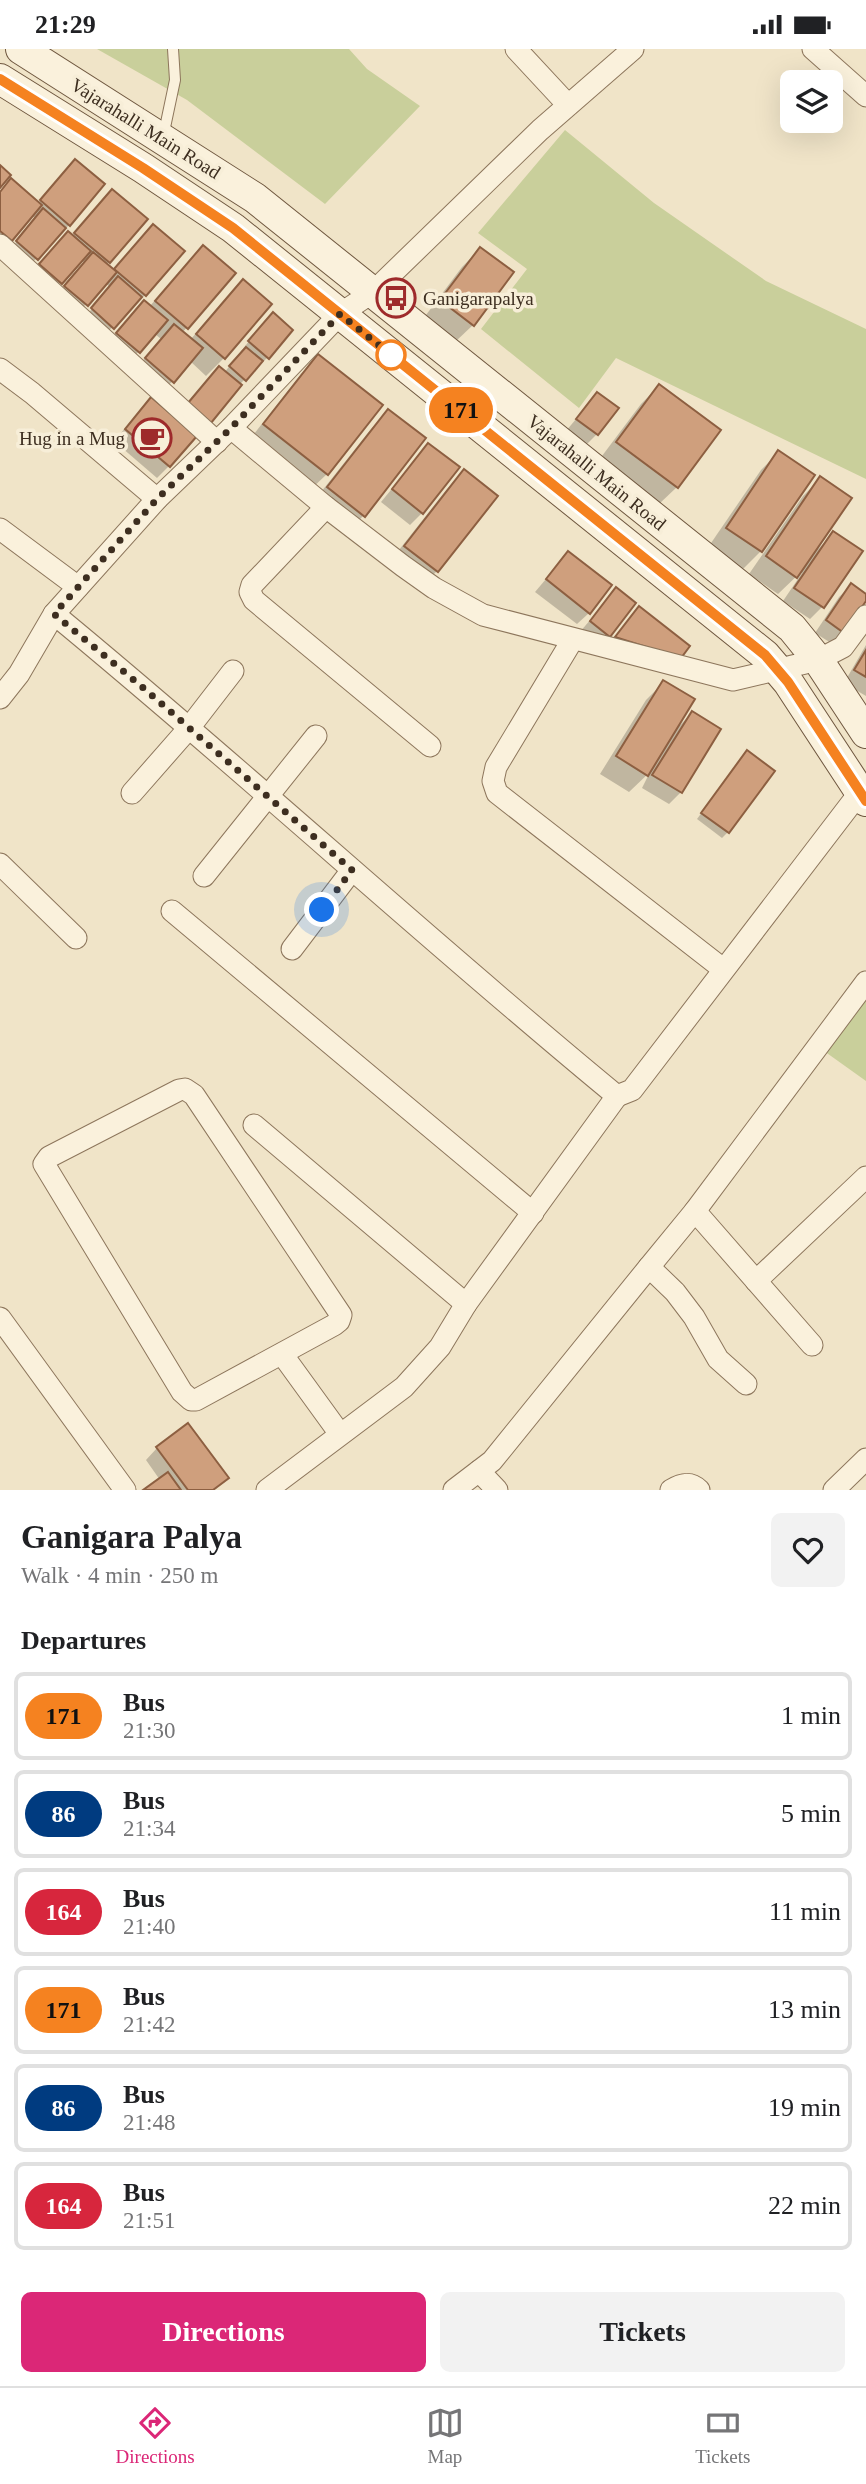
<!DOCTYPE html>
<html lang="en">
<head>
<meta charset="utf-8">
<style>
	body { margin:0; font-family:"Times New Roman",serif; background:#f2f2f2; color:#202124; height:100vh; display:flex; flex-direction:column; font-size:26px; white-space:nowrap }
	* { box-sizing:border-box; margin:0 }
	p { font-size:23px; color:#757577 }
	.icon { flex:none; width:38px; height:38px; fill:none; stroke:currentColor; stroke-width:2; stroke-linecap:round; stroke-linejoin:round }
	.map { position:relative; height:1441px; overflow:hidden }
	.panel { display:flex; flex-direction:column; background:#fff; flex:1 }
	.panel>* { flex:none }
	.badge { padding:0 14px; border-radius:23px; font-size:24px; line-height:46px }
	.controls { position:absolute; left:780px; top:21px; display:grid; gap:14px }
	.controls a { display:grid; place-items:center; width:63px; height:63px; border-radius:10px; background:#fff; box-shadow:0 7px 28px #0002; font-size:35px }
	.you { position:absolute; width:35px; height:35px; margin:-18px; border:5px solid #fff; border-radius:50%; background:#1a73e8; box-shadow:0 0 0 10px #1a73e833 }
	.map>.badge { position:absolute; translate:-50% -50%; box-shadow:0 0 0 4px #fff }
	h2 { padding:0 21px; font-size:26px; line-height:63px }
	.round { display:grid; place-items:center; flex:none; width:74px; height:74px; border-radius:10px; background:#f2f2f2 }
	.headline { display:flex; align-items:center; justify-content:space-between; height:119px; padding:0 21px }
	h1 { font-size:33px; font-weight:700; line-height:52px }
	.cta { display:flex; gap:14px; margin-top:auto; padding:14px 21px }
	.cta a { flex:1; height:80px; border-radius:10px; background:#db2777; color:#fff; font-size:28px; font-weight:700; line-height:80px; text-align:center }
	.cta a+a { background:#f2f2f2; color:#202124 }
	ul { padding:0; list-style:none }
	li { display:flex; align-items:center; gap:21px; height:88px; margin:0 14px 10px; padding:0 7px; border:4px solid #e0e0e0; border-radius:10px }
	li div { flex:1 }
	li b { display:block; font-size:26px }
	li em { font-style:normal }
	li .badge { min-width:77px; font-weight:700; text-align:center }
	.status { display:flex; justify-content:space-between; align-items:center; height:49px; padding:0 35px; background:#fff; direction:ltr }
	.status svg { height:19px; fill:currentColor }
	.tabs { display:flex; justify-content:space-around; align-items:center; height:98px; border-top:2px solid #e0e0e0; background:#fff; font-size:19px; color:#757577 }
	.tabs a { display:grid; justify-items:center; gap:4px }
	.tabs .on { color:#db2777 }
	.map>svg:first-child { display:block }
</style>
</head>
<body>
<div class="status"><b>21:29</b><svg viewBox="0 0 49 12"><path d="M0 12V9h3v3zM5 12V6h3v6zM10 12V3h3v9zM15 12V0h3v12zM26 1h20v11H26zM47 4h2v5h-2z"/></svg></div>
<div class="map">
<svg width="866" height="1441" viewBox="0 0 866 1441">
	<rect width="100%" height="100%" fill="#f0e4c8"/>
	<g fill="#c9cf9b">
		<polygon points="97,0 349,0 367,20 420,57 325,155 187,51"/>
		<polygon points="565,81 654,154 766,232 866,280 866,430 616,309 579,359 481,280 527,220 478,184"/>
		<polygon points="866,948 866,1032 824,1002"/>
	</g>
	<g fill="#0003">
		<polygon points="63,124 102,136 69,176 25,221 6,205 36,170 31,166 0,201 0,143 38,154"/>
		<polygon points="101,154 109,213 105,216 113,222 141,189 145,246 133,258 132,257 101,290 86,267 110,238 105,234 75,267 54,250 85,214 81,211 49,245 29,228 56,196 72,187"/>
		<polygon points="203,198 234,224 182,284 190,291 243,232 224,309 206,327 190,312 161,345 134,322 161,290 155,285 127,315 106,296 132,265 149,258"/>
		<polygon points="480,200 473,276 455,293 423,270 462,218"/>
		<polygon points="261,277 268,308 239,336 224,324"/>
		<polygon points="319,308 327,425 309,442 247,394 301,325"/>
		<polygon points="659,337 677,438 659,455 599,411 641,355"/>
		<polygon points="597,345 597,385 585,397 566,382"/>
		<polygon points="140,362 169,417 157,429 114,392"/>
		<polygon points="388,362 424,390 363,467 346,485 310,457 371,380"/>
		<polygon points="428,396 422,464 410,476 381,453"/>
		<polygon points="779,403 761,502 743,520 709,497 761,421"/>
		<polygon points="464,422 496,447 437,522 419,540 388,515 447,440"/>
		<polygon points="820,430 816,499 818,500 834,484 861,502 822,558 810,570 783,552 802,524 801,523 778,545 749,525 803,447"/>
		<polygon points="568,504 589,564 577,575 535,543"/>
		<polygon points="851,537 866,547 866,549 843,583 831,594 815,584 839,548"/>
		<polygon points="616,541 606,586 608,587 597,598 579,584"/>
		<polygon points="866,596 866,647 844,634"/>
		<polygon points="664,633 677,679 692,664 719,681 681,743 669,755 642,739 650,723 629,743 600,725 646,651"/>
		<polygon points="742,709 728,783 722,789 697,770"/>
		<polygon points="157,1399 226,1429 214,1441 146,1441 160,1431 146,1411"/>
	</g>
	<g fill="#cf9f7d" stroke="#8d5f41" stroke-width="2">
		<polygon points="75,110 105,135 70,177 40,151"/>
		<polygon points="0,116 11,126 0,139"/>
		<polygon points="11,129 42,156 12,192 0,182 0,143"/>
		<polygon points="112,140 148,170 110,214 74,184"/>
		<polygon points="43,159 66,179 38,211 16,192"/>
		<polygon points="153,175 185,202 146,247 114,220"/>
		<polygon points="68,182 91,202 62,235 39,215"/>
		<polygon points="203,196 236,224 188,280 155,252"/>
		<polygon points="480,198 514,223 474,277 440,251"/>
		<polygon points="93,203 117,223 88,257 64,237"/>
		<polygon points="118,227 142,248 114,280 91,259"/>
		<polygon points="243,230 272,255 225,310 196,285"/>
		<polygon points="144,251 168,271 140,304 116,284"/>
		<polygon points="273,263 293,281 269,310 248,292"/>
		<polygon points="174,275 203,299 174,334 145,309"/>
		<polygon points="246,298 263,312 246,332 229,317"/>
		<polygon points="318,305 383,356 328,426 263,375"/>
		<polygon points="219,317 242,336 211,374 188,354"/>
		<polygon points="659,335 721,381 678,439 616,393"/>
		<polygon points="597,343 619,359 598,386 576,370"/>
		<polygon points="151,348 197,387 170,418 125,380"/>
		<polygon points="388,360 426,389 365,468 327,438"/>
		<polygon points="428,394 460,418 423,465 392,440"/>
		<polygon points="778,401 815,426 762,503 726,479"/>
		<polygon points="464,420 498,447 438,523 404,497"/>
		<polygon points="820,427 852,449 797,529 766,507"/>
		<polygon points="833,482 863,502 824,559 794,539"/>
		<polygon points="568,502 612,536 590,565 546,530"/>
		<polygon points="851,534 866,545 866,552 844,584 826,571"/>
		<polygon points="616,538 636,554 610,588 590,572"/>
		<polygon points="639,557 690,597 681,609 615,588"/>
		<polygon points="866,601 866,628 854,621"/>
		<polygon points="663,631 695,650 648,727 616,707"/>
		<polygon points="692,662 721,680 682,744 652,726"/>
		<polygon points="747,701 775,722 729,784 701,764"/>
		<polygon points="188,1374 229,1429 213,1441 188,1441 156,1398"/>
		<polygon points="168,1423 181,1441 143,1441"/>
	</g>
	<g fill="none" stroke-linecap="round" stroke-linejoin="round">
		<g stroke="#8d765c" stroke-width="12">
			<polyline id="service" points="163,88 175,31 173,0"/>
		</g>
		<g stroke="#8d765c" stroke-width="23">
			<g id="minor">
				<polyline points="516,0 568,56"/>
				<polyline points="813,0 866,47"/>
				<polyline points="0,196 217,393"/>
				<polyline points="0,320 32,344 157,450"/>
				<polyline points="231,379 326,458 403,517 434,539 483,566 733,631 818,611 843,598 866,567"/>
				<polyline points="326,458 252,536 250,543 254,551 430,697"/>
				<polyline points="0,480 78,538"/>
				<path d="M 54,565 C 245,722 426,890 617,1047 L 632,1041 L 860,743"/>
				<polyline points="573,590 496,718 493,732 497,744 723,920"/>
				<polyline points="0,649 19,625 54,565 157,450 231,379 340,265 373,243 540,81 633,0"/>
				<polyline points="132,744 189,679 233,622"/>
				<polyline points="0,815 76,889"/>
				<polyline points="204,827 316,687"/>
				<polyline points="172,862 533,1164"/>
				<polyline points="292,900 352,821"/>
				<polygon points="185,1040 194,1046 341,1266 339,1272 334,1276 196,1351 191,1351 182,1343 44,1115 49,1108 179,1041"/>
				<polyline points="254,1076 466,1255 617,1047"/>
				<polyline points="695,1162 812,1296"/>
				<polyline points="649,1218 675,1243 694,1268 718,1310 746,1335"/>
				<polyline points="756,1232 866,1128"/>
				<polyline points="0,1269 125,1441"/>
				<polyline points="282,1305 340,1385"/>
				<polyline points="479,1422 497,1441"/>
				<polyline points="267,1441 404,1338 440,1298 466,1255"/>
				<polyline points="454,1441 492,1412 649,1218 695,1162 866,933"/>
				<path d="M 671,1441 C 681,1435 690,1432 699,1441"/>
				<polyline points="834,1441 866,1410"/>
			</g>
		</g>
		<g stroke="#6f573f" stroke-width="32">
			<g id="secondary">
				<polyline points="21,0 255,149 792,579 818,611 866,684"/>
				<polyline points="0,30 143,119 233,179 765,606 788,633 866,752"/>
			</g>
		</g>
		<use href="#service" stroke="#faf1dc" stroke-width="10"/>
		<use href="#minor" stroke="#faf1dc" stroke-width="21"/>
		<use href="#secondary" stroke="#faf1dc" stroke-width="30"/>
	</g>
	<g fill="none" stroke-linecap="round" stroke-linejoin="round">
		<g stroke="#fff" stroke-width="16">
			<polyline id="line" points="0,30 143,119 233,179 765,606 788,633 866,752"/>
		</g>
		<use href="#line" stroke="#f58220" stroke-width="10"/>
		<polyline stroke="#3d2e20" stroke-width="7" stroke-dasharray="0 12.6" points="322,861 352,821 140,636 54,565 157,450 231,379 340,265 391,306"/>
	</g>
	<defs>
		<g id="bus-ring" transform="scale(2.0125)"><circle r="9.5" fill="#f7eed8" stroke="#9e2a2b" stroke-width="1.5"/><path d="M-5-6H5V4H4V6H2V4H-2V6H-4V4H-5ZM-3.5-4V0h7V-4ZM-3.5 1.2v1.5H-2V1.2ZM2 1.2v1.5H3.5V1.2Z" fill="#9e2a2b"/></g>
		<g id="cafe-ring" transform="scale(2.0125)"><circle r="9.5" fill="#f7eed8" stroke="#9e2a2b" stroke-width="1.5"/><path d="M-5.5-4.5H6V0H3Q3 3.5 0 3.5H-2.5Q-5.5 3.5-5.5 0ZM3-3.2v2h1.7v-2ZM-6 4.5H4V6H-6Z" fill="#9e2a2b"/></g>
	</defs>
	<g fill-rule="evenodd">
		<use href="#bus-ring" x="396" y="249"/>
		<use href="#cafe-ring" x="152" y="389"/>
	</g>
	<circle fill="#fff" stroke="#f58220" stroke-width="3.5" cx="391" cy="306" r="14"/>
	<g text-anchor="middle" stroke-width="7" stroke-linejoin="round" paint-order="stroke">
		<g font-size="19" fill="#3d2e20" stroke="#f7eed8">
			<text transform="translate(146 79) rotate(32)" y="7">Vajarahalli Main Road</text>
			<text transform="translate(597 423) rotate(39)" y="7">Vajarahalli Main Road</text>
		</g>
		<g font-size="19" fill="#3d2e20" stroke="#f7eed8" text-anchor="start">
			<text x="423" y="256">Ganigarapalya</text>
			<text x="125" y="396" text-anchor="end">Hug in a Mug</text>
		</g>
	</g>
</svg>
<div class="controls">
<a><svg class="icon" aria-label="layers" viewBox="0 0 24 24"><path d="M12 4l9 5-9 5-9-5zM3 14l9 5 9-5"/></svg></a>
</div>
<div class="you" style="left:322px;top:861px"></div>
<b class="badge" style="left:461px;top:361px;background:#f58220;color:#111">171</b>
</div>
<section class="panel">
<div class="headline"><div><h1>Ganigara Palya</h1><p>Walk · 4 min · 250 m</p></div><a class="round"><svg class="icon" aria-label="heart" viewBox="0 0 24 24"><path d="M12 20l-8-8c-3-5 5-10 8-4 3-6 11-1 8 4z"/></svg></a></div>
<h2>Departures</h2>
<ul>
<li><span class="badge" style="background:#f58220;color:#111">171</span><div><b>Bus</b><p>21:30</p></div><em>1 min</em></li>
<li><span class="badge" style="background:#003b80;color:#fff">86</span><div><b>Bus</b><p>21:34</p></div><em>5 min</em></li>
<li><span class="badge" style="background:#d7263d;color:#fff">164</span><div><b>Bus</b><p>21:40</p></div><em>11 min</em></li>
<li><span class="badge" style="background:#f58220;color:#111">171</span><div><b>Bus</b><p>21:42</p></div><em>13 min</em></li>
<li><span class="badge" style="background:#003b80;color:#fff">86</span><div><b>Bus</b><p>21:48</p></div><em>19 min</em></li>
<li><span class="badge" style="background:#d7263d;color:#fff">164</span><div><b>Bus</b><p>21:51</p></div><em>22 min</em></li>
</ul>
<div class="cta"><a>Directions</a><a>Tickets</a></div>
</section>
<nav class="tabs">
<a class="on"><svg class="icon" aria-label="directions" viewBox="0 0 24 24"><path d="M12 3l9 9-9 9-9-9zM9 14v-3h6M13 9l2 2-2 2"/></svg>Directions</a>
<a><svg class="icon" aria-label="map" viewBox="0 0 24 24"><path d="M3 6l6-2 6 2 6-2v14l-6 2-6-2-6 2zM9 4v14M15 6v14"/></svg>Map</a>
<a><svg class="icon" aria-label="tickets" viewBox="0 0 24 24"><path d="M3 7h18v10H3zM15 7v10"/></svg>Tickets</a>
</nav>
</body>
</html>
